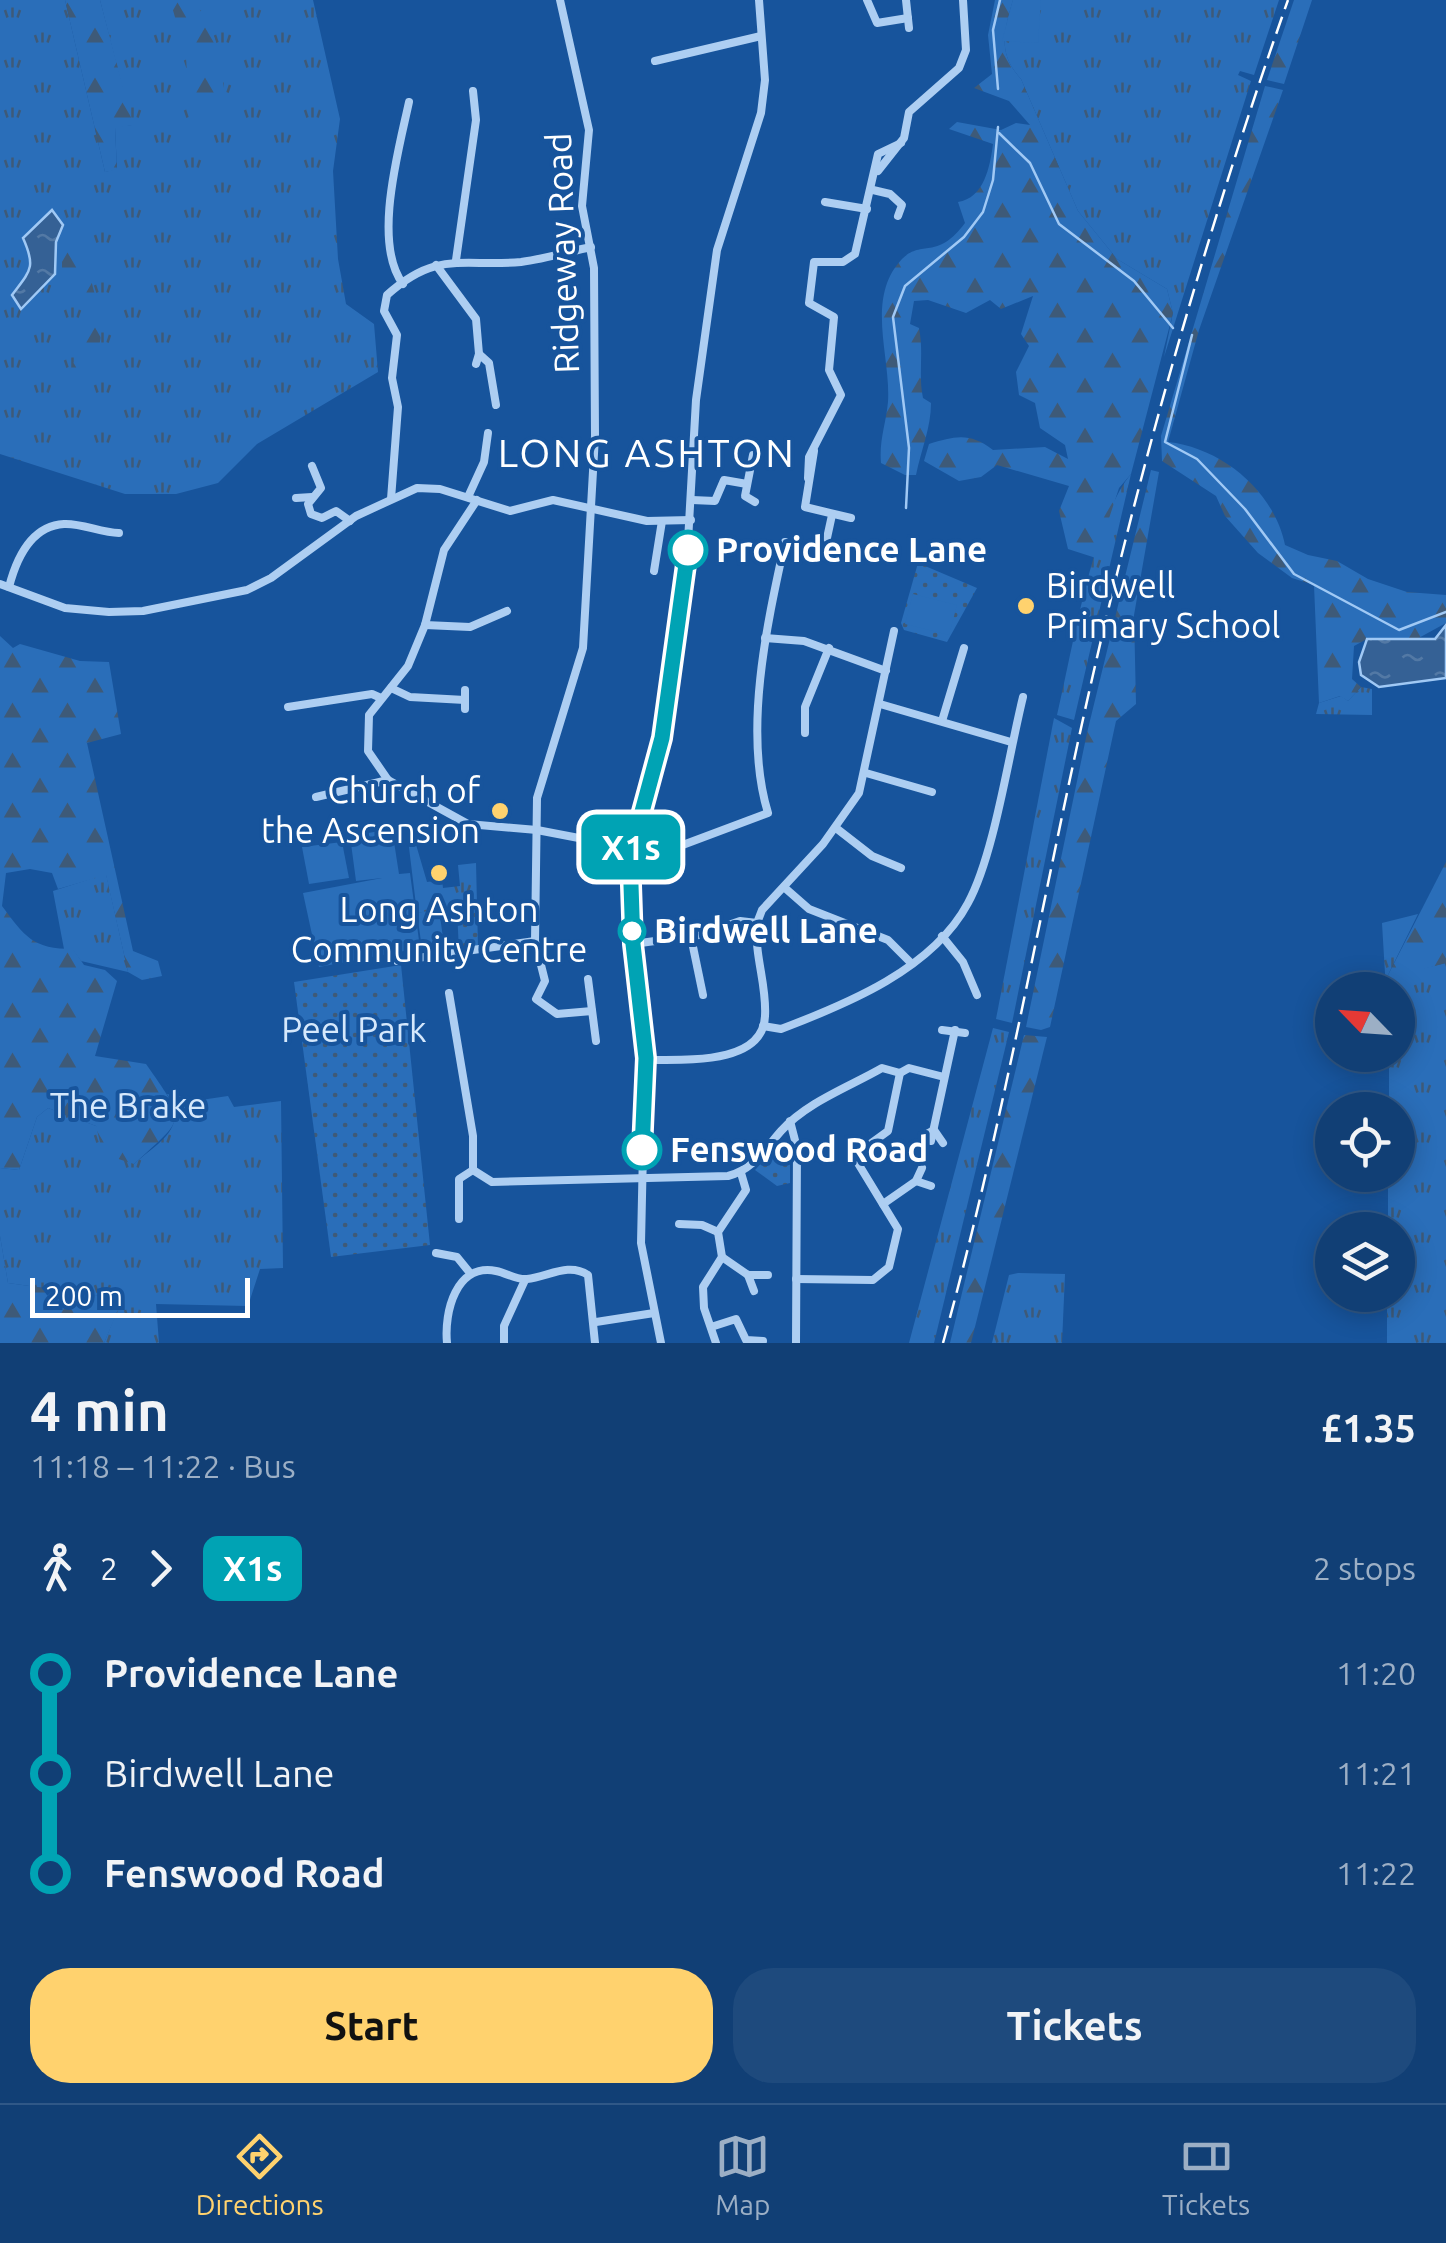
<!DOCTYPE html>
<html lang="en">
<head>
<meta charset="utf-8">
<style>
	body { margin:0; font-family:Ubuntu,sans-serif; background:#1e4a7d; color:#f1f3f6; height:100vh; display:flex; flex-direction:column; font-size:38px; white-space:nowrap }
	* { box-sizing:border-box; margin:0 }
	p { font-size:32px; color:#9cafc5 }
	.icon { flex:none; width:55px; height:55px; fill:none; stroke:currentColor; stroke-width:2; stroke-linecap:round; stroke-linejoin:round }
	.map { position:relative; height:1343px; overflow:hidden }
	.details { display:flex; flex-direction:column; background:#113f75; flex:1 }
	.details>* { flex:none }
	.badge { padding:0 20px; border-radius:15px; font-size:35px; line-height:65px }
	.needle { width:65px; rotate:295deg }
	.buttons { position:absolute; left:1315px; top:972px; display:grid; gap:20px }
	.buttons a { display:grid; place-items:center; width:100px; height:100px; border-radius:50%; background:#113f75; box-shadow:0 5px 25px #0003,0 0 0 2px #305887; font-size:50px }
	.scale { position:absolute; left:30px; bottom:25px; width:220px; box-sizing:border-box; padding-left:10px; border:5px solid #fff; border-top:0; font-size:28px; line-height:35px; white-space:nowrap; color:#fff; -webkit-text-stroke:8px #17549c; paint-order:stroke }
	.map>.badge { position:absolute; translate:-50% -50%; box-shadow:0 0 0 5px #fff }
	.legs { display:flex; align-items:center; gap:15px; height:110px; padding:0 30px; font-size:32px }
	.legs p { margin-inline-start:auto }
	.overview { display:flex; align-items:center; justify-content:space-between; height:170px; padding:0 30px }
	h1 { font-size:55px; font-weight:600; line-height:75px }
	.button { display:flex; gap:20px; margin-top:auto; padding:20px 30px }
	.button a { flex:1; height:115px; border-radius:40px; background:#ffd26e; color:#111; font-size:40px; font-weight:600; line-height:115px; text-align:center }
	.button a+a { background:#1e4a7d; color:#f1f3f6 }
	ul { padding:0 30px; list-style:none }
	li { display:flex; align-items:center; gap:35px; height:100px; font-size:38px }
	li i { display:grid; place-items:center; width:15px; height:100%; margin:0 12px; background:currentColor }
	li i::after { content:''; width:25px; height:25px; margin:-12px; border:8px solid; border-radius:50%; background:#113f75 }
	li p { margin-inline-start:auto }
	li:first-child i { background:linear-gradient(#0000 50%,currentColor 0) }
	li:last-child i { background:linear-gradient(currentColor 50%,#0000 0) }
	.dock { display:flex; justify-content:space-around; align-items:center; height:140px; border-top:2px solid #305887; background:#113f75; font-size:28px; color:#9cafc5 }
	.dock a { display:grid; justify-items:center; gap:5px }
	.dock .selected { color:#ffd26e }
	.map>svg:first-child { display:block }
</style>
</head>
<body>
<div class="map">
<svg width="1446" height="1343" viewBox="0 0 1446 1343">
	<defs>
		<pattern id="grass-tufts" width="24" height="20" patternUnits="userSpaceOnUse" patternTransform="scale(2.5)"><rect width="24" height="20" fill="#2a6eb9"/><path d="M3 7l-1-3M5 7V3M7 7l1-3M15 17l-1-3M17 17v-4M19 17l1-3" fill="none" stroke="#3e5a78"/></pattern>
		<pattern id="forest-firs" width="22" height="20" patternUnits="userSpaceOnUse" patternTransform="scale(2.5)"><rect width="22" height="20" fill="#2a6eb9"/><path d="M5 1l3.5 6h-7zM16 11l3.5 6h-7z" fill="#3e5a78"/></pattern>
		<pattern id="park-dots" width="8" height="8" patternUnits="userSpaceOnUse" patternTransform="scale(2.5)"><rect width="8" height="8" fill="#2a6eb9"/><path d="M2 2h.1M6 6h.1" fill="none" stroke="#3e5a78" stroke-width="1.8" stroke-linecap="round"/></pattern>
		<pattern id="water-ripples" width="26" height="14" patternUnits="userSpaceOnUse" patternTransform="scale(2.5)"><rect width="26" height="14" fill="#356195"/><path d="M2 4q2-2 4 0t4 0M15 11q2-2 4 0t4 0" fill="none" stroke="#5379a5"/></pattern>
	</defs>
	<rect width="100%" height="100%" fill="#17549c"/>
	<g fill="url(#grass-tufts)">
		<polygon points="0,0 65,0 105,172 117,169 115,127 132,125 100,0 313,0 340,119 333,171 338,259 346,304 374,324 378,372 257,444 218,483 176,494 125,494 0,454"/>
		<path d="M 1013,0 L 1279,0 L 1254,75 L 1240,71 L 1238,75 L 1251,81 L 1164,357 L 1173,313 L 1167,289 L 1117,259 L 1078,211 L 1021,79 C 997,53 1004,31 1013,0 Z"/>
		<path d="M 1131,474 L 1074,720 L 1057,715 C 1072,653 1093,519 1131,474 Z"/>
		<polygon points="1361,687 1372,689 1372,715 1316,714 1319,703 1341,696 1348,701"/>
		<polygon points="1054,718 1072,728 1012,1023 996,1019"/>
		<polygon points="407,831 412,831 427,882 442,880 443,888 460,886 458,865 476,863 477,905 417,913"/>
		<polygon points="106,874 128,972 81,961 73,950 64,949 53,891"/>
		<polygon points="1418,914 1387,977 1446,963 1446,1343 1387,1343 1387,1295 1398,1295 1398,1230 1388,1230 1388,1175 1398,1175 1398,1110 1389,1110 1389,1055 1398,1055 1398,990 1386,990 1382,923"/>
		<polygon points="993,1028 1009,1032 934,1343 909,1343"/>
		<path d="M 167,1094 L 201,1100 L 228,1096 L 234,1107 L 281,1101 L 283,1268 L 260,1269 L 248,1306 L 156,1304 L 159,1343 L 104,1343 L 122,1299 L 8,1283 L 0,1236 L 0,1168 L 19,1170 L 37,1117 L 48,1108 L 96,1126 L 134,1164 C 157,1143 190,1128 167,1094 Z"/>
		<polygon points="1018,1273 1065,1274 1062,1343 992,1343 1009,1275"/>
	</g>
	<g fill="url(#forest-firs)">
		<polygon points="65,0 100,0 133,125 115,128 117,170 105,172"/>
		<polygon points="170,0 195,0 215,39 226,99 204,126 189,118 186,55"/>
		<path d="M 995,0 L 1013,0 C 1004,31 997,53 1021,79 L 1078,211 L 1117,259 L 1167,289 L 1173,313 L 1131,474 L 1119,488 L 1096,558 L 1068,549 L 1059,511 L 1069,486 L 997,465 L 981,477 L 959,481 L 924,461 L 929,444 C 955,436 970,432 993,450 L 1045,447 L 1068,459 L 1065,445 L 1040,428 L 1035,403 L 1019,395 L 1016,372 L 1029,346 L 1021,334 L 1033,296 L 1001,309 L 990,300 L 966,313 L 928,300 L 914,301 L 910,324 L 919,328 C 924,353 918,374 923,398 L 931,403 C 931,428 921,450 916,475 L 905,475 L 881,463 C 879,440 886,424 888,402 C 891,356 865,298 902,259 C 922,239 937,261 965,223 L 958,202 C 984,198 990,167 993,144 L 949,129 L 957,122 L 1001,130 L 1016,123 L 1030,125 L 1009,101 L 974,88 L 992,74 L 988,35 Z"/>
		<polygon points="1294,0 1312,0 1284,84 1267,80"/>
		<path d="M 1265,86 L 1283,90 L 1199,330 L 1168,442 C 1222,448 1274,491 1285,545 L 1308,555 L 1337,561 L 1368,579 L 1407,592 L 1446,595 L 1446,623 L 1415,640 L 1367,639 L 1354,646 L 1352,679 L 1361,687 L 1348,701 L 1340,696 L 1319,703 L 1314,585 L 1292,578 L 1258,553 L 1225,516 L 1216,496 L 1162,461 L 1161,436 Z"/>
		<path d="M 70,238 L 84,241 C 91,309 122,327 77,392 L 68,386 C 66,355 122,308 55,296 L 62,275 L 62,245 Z"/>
		<polygon points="1151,470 1159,472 1134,615 1136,704 1116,721 1050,1027 1041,1030 1026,1027 1087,733"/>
		<path d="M 0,636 L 13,648 L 20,644 L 80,661 L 109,662 L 121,734 L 87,743 L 133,951 L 158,961 L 162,976 L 142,980 L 128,972 L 106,875 L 58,889 L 52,873 L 30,869 L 6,873 L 2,906 C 25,937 33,949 73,949 L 84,965 L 105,970 L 117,981 L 95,1056 L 146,1064 C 188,1124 185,1117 134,1164 L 103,1154 L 96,1126 L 48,1108 L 37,1117 L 19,1170 L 0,1168 Z"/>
		<polygon points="1446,862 1446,963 1386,979"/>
		<polygon points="1024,1035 1047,1037 971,1343 950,1343"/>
		<polygon points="0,1236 8,1283 123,1299 104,1343 0,1343"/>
	</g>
	<g fill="url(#park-dots)">
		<polygon points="918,563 977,588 947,642 904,630 901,623"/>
		<polygon points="477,905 478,947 459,951 457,909"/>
		<polygon points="401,965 430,1245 331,1257 294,982"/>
		<polygon points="778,1145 790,1150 790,1183 777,1186 755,1170"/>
	</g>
	<g fill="#2a6eb9">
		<polygon points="1013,0 1041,0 1038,43 1002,41"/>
		<polygon points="913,594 957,605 949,635 905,624"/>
		<polygon points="392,829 399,874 410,873 420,948 319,967 303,893 382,878 356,881 350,836"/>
		<polygon points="342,842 349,878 309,884 302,847"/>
		<polygon points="439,909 444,945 422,949 417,913"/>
	</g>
	<g fill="url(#water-ripples)" stroke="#a0c9f5" stroke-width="2.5">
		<path d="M 52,210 L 63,225 L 56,242 L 55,274 L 21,309 L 12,295 C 31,270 36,267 23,238 Z"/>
		<polygon points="1446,625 1446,678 1379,687 1361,675 1359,662 1367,639 1435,639"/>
	</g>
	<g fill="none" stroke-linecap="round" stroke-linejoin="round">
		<g stroke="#a0c9f5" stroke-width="2.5">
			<polyline points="998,89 993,30 1000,0"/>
			<polyline points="999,133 1030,163 1059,224 1134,281 1173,328"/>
			<polyline points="1192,335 1165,442 1197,459 1245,509 1294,574 1399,630 1446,612"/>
			<polyline points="906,508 909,448 893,317 905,286 964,237 983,212 993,180 998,127"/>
		</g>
		<g stroke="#adcef2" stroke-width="8">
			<polyline points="560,0 589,130 582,206 594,268 595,436 583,648 537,798 535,941 545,981 536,999 557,1014 592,1011"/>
			<polyline points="867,0 877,23 908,18"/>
			<polyline points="906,0 909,28"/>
			<polyline points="655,61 761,36"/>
			<polyline points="878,171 904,138 909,112 959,68 966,50 963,0"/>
			<polyline points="873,190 890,194 902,205 898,216"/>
			<polyline points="825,202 867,209"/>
			<polyline points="456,260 476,120 473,91"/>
			<polyline points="436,265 476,319 479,354"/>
			<path d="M 403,284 C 372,243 399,149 409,102"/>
			<polyline points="476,364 479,354 489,363 496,405"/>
			<polyline points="814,451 805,507 851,518"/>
			<polyline points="753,455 745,496 755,502"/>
			<polyline points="312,466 321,488 308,504 311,514 322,518 336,511 350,521"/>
			<polyline points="808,478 809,457 841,395 829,370 834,317 809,303 814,262 843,262 855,254 878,154 901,143"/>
			<polyline points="468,497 484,462 488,433"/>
			<polyline points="296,498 312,497"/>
			<path d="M 391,499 L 398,407 L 392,378 L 397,335 L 384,311 L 387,295 C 437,250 462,267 521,262 C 544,259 568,252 591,247"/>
			<polyline points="477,500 444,550 425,625 408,666 369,715 368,751 388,780 468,824 537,830 631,848"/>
			<polyline points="692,500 715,501 724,480 747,484"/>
			<polyline points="827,538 832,515"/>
			<polyline points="654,571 662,521"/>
			<polyline points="0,584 65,608 109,612 143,611 247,590 271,578 356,516 417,488 440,489 510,511 553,500 647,521 691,520"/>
			<path d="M 9,587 C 16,560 30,526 64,524 C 82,523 101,533 119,533"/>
			<polyline points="425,625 470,627 507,611"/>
			<polyline points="765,638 804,641 886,671"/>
			<polyline points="391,688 410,697 465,700"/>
			<polyline points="880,704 1011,742"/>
			<polyline points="288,707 372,694 381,698"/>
			<polyline points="465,709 465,690"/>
			<polyline points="942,721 964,648"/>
			<polyline points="805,733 805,707 829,648"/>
			<polyline points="866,773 932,792"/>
			<polyline points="316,797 388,780"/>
			<polyline points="836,828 872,856 901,868"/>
			<path d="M 630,856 L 672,849 L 768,813 C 743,731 767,624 785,542"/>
			<polyline points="785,888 809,909 888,940 911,963"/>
			<polyline points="942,936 963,962 977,995"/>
			<polyline points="691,937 703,995"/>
			<polyline points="633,944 699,935 740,921 757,923"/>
			<polyline points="397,961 535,941"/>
			<polyline points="588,979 596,1041"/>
			<path d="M 449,993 L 473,1136 L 473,1170 L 492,1182 L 728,1176 C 753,1170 765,1149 781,1131 C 807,1102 849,1087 882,1068 L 900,1073 L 909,1068 L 944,1077"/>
			<path d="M 763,1026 L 781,1029 C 847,1004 933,969 968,903 C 994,856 1009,753 1023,697"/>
			<polyline points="942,1030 965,1033"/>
			<path d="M 645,1060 C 679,1059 763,1067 765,1016 C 767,985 754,955 757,923 L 762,910 L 823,844 L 859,793 L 894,631"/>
			<polyline points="790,1121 797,1148 796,1343"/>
			<polyline points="923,1136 934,1130 943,1143"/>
			<polyline points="931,1141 955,1030"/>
			<polyline points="916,1181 931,1186"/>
			<polyline points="883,1204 916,1181 922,1168"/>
			<polyline points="459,1219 459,1179 473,1170"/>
			<polyline points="679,1224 702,1225 718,1232"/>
			<polyline points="436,1253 457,1257 470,1273"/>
			<polyline points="722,1257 748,1275 768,1275"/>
			<polyline points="748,1275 754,1291"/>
			<polyline points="796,1279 873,1280 889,1267 898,1229 856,1160 859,1152 888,1131 900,1073"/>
			<polyline points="596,1322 654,1313"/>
			<polyline points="711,1327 736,1319 746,1340 763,1341"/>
			<path d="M 447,1343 C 444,1312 456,1263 496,1271 C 507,1273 516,1280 527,1279 C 548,1277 568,1262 588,1275 L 595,1343"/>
			<polyline points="504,1343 504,1326 525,1280"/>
			<polyline points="661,1343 641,1243 645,1058 633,944 630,856 664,725 687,559 696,400 717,250 761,113 765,80 759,0"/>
			<polyline points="716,1343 704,1308 703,1287 722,1257 718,1232 746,1190 741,1173"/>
		</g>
		<path stroke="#fff" stroke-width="2.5" stroke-dasharray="18 8" stroke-linecap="butt" d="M 943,1343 C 1005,1120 1043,891 1095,666 C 1147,441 1211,218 1288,0"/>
	</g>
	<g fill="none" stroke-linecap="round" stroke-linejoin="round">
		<g stroke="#fff" stroke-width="22">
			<polyline id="line-1" points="642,1150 646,1058 633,944 630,856 662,738 688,550"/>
		</g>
		<use href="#line-1" stroke="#00a3b4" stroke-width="15"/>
	</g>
	<g fill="#fff" stroke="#00a3b4" stroke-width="5">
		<circle cx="688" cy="550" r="18"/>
		<circle cx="632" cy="931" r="12"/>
		<circle cx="642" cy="1150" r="18"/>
	</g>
	<g fill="#ffd26e" stroke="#17549c" stroke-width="4">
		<circle cx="1026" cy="606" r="10"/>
		<circle cx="500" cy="811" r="10"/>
		<circle cx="439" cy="873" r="10"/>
	</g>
	<g text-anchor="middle" stroke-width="8" stroke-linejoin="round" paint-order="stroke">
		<g font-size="35" fill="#fff" stroke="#17549c">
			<text transform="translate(563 253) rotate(-92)" y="12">Ridgeway Road</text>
		</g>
		<g font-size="35" font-weight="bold" fill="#fff" stroke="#17549c" text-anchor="start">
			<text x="716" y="562">Providence Lane</text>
			<text x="654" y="943">Birdwell Lane</text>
			<text x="670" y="1162">Fenswood Road</text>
		</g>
		<g font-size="35" fill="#fff" stroke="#17549c" text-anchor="start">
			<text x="1046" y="598">Birdwell<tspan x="1046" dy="40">Primary School</tspan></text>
			<text x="480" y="803" text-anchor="end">Church of<tspan x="480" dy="40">the Ascension</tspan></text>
			<text x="439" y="922" text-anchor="middle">Long Ashton<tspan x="439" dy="40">Community Centre</tspan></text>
		</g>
		<g font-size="35" fill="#d5e8fc" stroke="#17549c">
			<text x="354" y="1042">Peel Park</text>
			<text x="128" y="1118">The Brake</text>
		</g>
		<g font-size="40" letter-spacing="2.5" fill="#fff" stroke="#17549c">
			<text x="647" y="467">LONG ASHTON</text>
		</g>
	</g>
</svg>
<div class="buttons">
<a><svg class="needle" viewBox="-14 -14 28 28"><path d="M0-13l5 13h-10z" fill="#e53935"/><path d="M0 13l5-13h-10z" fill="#9cafc5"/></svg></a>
<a><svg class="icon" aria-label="locate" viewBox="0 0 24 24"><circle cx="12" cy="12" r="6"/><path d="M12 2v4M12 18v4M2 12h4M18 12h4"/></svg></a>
<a><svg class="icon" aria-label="layers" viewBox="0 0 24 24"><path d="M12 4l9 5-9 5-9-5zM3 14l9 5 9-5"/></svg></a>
</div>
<div class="scale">200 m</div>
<b class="badge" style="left:631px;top:847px;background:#00a3b4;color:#fff">X1s</b>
</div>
<section class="details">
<div class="overview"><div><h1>4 min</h1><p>11:18 – 11:22 · Bus</p></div><b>£1.35</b></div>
<div class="legs"><svg class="icon" aria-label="walk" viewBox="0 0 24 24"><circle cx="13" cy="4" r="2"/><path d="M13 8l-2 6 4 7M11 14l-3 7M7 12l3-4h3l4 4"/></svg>2<svg class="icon" aria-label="forward" viewBox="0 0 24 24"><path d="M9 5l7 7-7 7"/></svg><b class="badge" style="background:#00a3b4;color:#fff">X1s</b><p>2 stops</p></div>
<ul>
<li><i style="color:#00a3b4"></i><b>Providence Lane</b><p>11:20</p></li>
<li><i style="color:#00a3b4"></i><span>Birdwell Lane</span><p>11:21</p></li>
<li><i style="color:#00a3b4"></i><b>Fenswood Road</b><p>11:22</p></li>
</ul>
<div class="button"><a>Start</a><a>Tickets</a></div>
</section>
<nav class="dock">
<a class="selected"><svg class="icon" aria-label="directions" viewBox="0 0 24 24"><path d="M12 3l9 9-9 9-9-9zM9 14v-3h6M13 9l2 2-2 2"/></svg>Directions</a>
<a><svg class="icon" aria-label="map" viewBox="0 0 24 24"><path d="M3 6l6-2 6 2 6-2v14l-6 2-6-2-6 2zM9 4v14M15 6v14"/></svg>Map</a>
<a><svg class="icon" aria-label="tickets" viewBox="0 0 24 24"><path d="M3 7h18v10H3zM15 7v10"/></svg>Tickets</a>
</nav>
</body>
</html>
